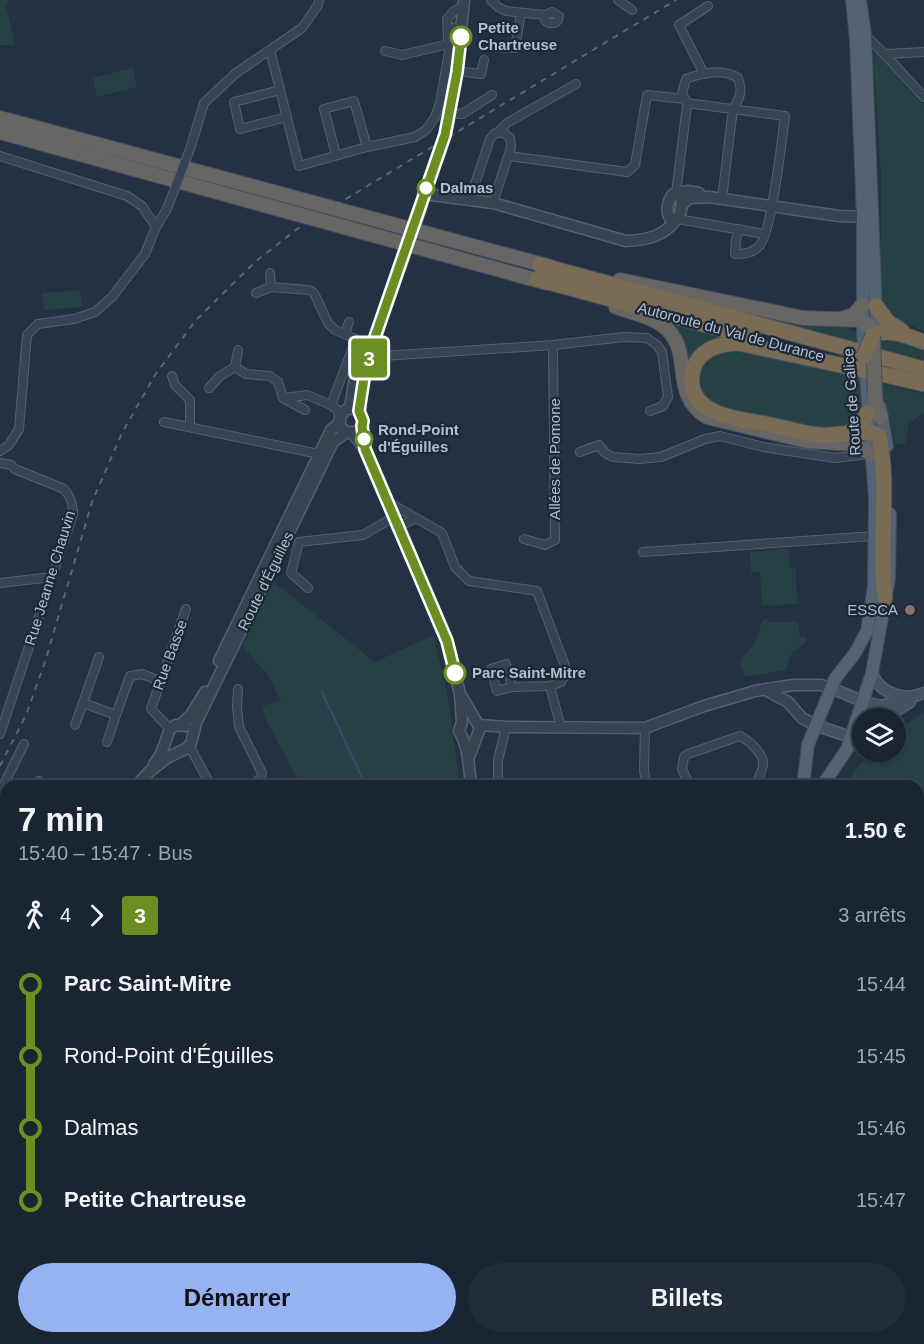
<!DOCTYPE html>
<html lang="fr">
<head>
<meta charset="utf-8">
<style>
	body { margin:0; font-family:Helvetica,sans-serif; background:#232d3a; color:#f1f3f6; height:100vh; display:flex; flex-direction:column; font-size:22px; white-space:nowrap }
	* { box-sizing:border-box; margin:0 }
	p { font-size:20px; color:#9fa5ac }
	.icon { flex:none; width:33px; height:33px; fill:none; stroke:currentColor; stroke-width:2; stroke-linecap:round; stroke-linejoin:round }
	.map { position:relative; flex:1; overflow:hidden }
	.details { position:absolute; left:0px; top:780px; width:924px; height:564px; display:flex; flex-direction:column; background:#1a2532; border-radius:18px 18px 0 0; box-shadow:0 2px 4px #0004,0 0 0 2px #38424d }
	.details>* { flex:none }
	.badge { padding:0 12px; border-radius:4px; font-size:21px; line-height:39px }
	.tools { position:absolute; left:852px; top:708px; display:grid; gap:12px }
	.tools a { display:grid; place-items:center; width:54px; height:54px; border-radius:50%; background:#1a2532; box-shadow:0 2px 4px #0004,0 0 0 2px #38424d; font-size:30px }
	.map>.badge { position:absolute; translate:-50% -50%; box-shadow:0 0 0 3px #fff }
	.legs { display:flex; align-items:center; gap:9px; height:66px; padding:0 18px; font-size:20px }
	.legs p { margin-inline-start:auto }
	.headline { display:flex; align-items:center; justify-content:space-between; height:102px; padding:0 18px }
	h1 { font-size:33px; font-weight:800; line-height:45px }
	.cta { display:flex; gap:12px; margin-top:auto; padding:12px 18px }
	.cta a { flex:1; height:69px; border-radius:36px; background:#95b2f1; color:#111; font-size:24px; font-weight:800; line-height:69px; text-align:center }
	.cta a+a { background:#232d3a; color:#f1f3f6 }
	ul { padding:0 18px; list-style:none }
	li { display:flex; align-items:center; gap:21px; height:72px; font-size:22px }
	li i { display:grid; place-items:center; width:9px; height:100%; margin:0 8px; background:currentColor }
	li i::after { content:''; width:15px; height:15px; margin:-8px; border:4px solid; border-radius:50%; background:#1a2532 }
	li p { margin-inline-start:auto }
	li:first-child i { background:linear-gradient(#0000 50%,currentColor 0) }
	li:last-child i { background:linear-gradient(currentColor 50%,#0000 0) }
	.map>svg:first-child { display:block }
</style>
</head>
<body>
<div class="map">
<svg width="924" height="1344" viewBox="0 0 924 1344">
	<rect width="100%" height="100%" fill="#233143"/>
	<g fill="#254144">
		<polygon points="0,0 8,0 9,4 6,5 15,45 0,45"/>
		<path d="M 878,52 L 908,89 L 924,105 L 924,331 C 905,323 893,319 881,301 L 881,176 L 873,53 Z"/>
		<polygon points="133,68 137,87 97,97 93,78"/>
		<polygon points="80,290 82,307 44,310 42,293"/>
		<polygon points="694,299 821,326 850,328 853,331 924,347 924,363"/>
		<polygon points="658,318 735,340 754,351 924,394 924,412 909,424 905,444 895,444 889,416 859,410 856,421 851,426 816,429 735,412 703,399"/>
		<polygon points="788,549 790,568 796,569 797,604 762,606 760,572 751,572 750,552"/>
		<polygon points="274,582 375,662 433,635 447,692 460,786 301,786 266,720 262,706 281,701 268,675 242,646"/>
		<polygon points="765,619 768,619 768,622 798,622 800,637 807,637 806,642 792,652 786,670 745,677 740,660 756,641 762,621"/>
		<polygon points="924,712 924,1031 918,1031 918,786 844,786 861,763 873,752 896,752 896,731"/>
	</g>
	<g fill="none" stroke-linecap="round" stroke-linejoin="round">
		<polyline stroke="#354c6c" stroke-width="2" points="322,692 366,786"/>
		<g stroke="#556170" stroke-width="10">
			<g id="minor">
				<polyline points="491,0 498,7 506,11 545,15 552,12 559,16 558,20 555,23 548,23 545,20 545,15"/>
				<polyline points="618,0 632,10"/>
				<path d="M 865,35 C 886,54 904,76 924,97"/>
				<polyline points="448,39 447,19 454,11 463,6"/>
				<polyline points="493,47 515,48 521,13"/>
				<polyline points="270,50 299,166 367,147 415,137 426,130 435,117 440,103 453,28 462,26"/>
				<polyline points="385,51 402,55 449,44"/>
				<polyline points="886,54 924,52"/>
				<polyline points="457,71 481,74 484,60"/>
				<polyline points="704,74 679,25 708,6"/>
				<polyline points="280,90 234,102 240,129 287,117"/>
				<path d="M 681,98 L 686,79 C 702,73 723,68 738,78 C 743,91 740,98 733,109 L 722,198"/>
				<path d="M 687,103 L 785,116 C 782,139 772,230 760,245 C 754,253 745,254 735,254 L 736,239 L 739,229"/>
				<polyline points="450,113 462,114 492,95"/>
				<polyline points="498,132 507,123 576,84"/>
				<polyline points="191,146 204,103 236,73 302,28 318,5 319,0"/>
				<polyline points="336,155 324,109 354,101 367,147"/>
				<polyline points="0,156 127,196 142,206 156,227"/>
				<polyline points="509,156 627,172 635,165 647,95 685,99 687,105 676,193"/>
				<polyline points="470,199 490,139 494,134 503,132 510,138 511,147 493,203"/>
				<polyline points="678,219 765,234"/>
				<polyline points="270,273 271,287"/>
				<polyline points="256,293 271,287 309,290 314,293 328,323 335,330 356,339 331,405"/>
				<polyline points="345,333 349,322"/>
				<polyline points="368,357 553,345 624,337 647,338 657,345 662,352 668,397 663,406 650,411"/>
				<polyline points="235,367 246,374 270,376 278,382 283,398 305,410"/>
				<polyline points="172,376 175,385 190,400 190,427"/>
				<polyline points="209,388 220,376 235,367 238,350"/>
				<polyline points="285,398 307,395 331,405 341,413"/>
				<polyline points="164,422 319,454"/>
				<polyline points="0,451 9,445 19,429 27,335 38,324 74,319 95,312 112,297 145,254 156,227 167,209"/>
				<polyline points="580,452 599,445 605,453 613,457 639,459 661,457 705,439 720,436 763,447 835,458 869,454"/>
				<path d="M 0,463 L 11,465 L 15,469 L 64,489 C 71,497 73,504 73,514 L 0,734"/>
				<polyline points="388,502 416,518"/>
				<polyline points="398,527 416,518 442,533 455,567 469,581 537,591 567,671 561,682 550,686 512,687 506,664 491,669 497,691 512,687"/>
				<polyline points="524,539 545,545 555,540 553,345"/>
				<polyline points="643,552 875,536"/>
				<polyline points="0,583 52,577"/>
				<polyline points="308,588 291,573 299,542 363,535 394,517"/>
				<polyline points="99,657 83,703 116,715 130,676 142,674 160,681"/>
				<polyline points="550,686 561,728"/>
				<polyline points="238,689 237,706 239,727 262,773 261,779 248,786"/>
				<polyline points="75,725 83,703"/>
				<polyline points="645,728 644,771 647,786"/>
				<polyline points="170,729 151,709 186,609"/>
				<polyline points="107,742 116,715"/>
				<polyline points="187,748 192,751 211,786"/>
				<polyline points="38,786 39,781"/>
				<polyline points="498,786 498,760 506,727"/>
				<path d="M 690,786 L 682,769 L 684,757 L 688,754 L 740,736 C 748,740 762,752 763,762 C 764,769 758,779 755,786"/>
				<polyline points="0,792 24,744"/>
				<polyline points="0,826 6,828"/>
				<polyline points="0,872 6,864"/>
				<polyline points="918,1245 924,1250"/>
			</g>
		</g>
		<g stroke="#556170" stroke-width="13">
			<g id="tertiary">
				<path d="M 679,193 C 684,201 682,213 676,220 L 670,218 C 665,211 668,201 673,194 L 688,191 L 699,193"/>
				<path d="M 424,194 L 493,203 L 626,241 C 646,240 663,237 676,220"/>
				<polyline points="682,204 690,198 709,197 839,216 870,217"/>
				<polyline points="421,208 424,194 448,125 457,71 464,0"/>
				<polyline points="350,408 355,377 364,351"/>
				<path d="M 359,411 C 366,357 386,307 404,256"/>
				<path d="M 362,426 L 356,432 L 347,432 L 340,427 L 340,416 L 347,409 C 362,407 362,416 362,428 C 362,435 364,442 365,449"/>
				<path d="M 352,433 L 365,449 L 447,641 L 460,694 L 462,722 L 459,731 C 469,748 469,768 471,786"/>
				<polyline points="219,661 331,430 339,423"/>
				<polyline points="766,690 788,702 802,718 815,725"/>
				<polyline points="462,697 480,728 469,757"/>
				<polyline points="180,725 191,715 205,692"/>
				<polyline points="480,725 506,727 645,728 704,706 755,691 793,685 821,685 831,688"/>
				<polyline points="154,764 161,754 170,729 176,725 185,726"/>
				<polyline points="136,786 150,771 167,758 187,748 191,743 196,723 333,442 347,432"/>
				<polyline points="0,935 6,927"/>
				<polyline points="0,1253 6,1259"/>
				<polyline points="0,1279 6,1272"/>
				<polyline points="0,1292 6,1298"/>
				<polyline points="52,1338 64,1344"/>
				<polyline points="223,1338 226,1344"/>
				<polyline points="182,1344 186,1338"/>
				<polyline points="449,1344 454,1338"/>
				<polyline points="469,1344 471,1338"/>
			</g>
		</g>
		<g stroke="#556170" stroke-width="13">
			<g id="secondary">
				<path d="M 872,673 C 878,689 892,696 910,697"/>
				<polyline points="831,688 864,702 882,706 924,693"/>
				<polyline points="889,718 897,710 910,702"/>
				<polyline points="815,725 862,741"/>
			</g>
		</g>
		<g stroke="#414c5c" stroke-width="14">
			<g id="primary">
				<polyline points="860,0 865,34 877,335"/>
				<polyline points="880,407 887,446"/>
				<polyline points="803,786 808,745 835,679 855,653 867,631 874,586 875,499 863,335 863,217 856,40 852,0"/>
				<polyline points="822,786 847,749 872,673 889,579 890,514"/>
				<polyline points="716,1338 719,1344"/>
				<polyline points="726,1338 729,1344"/>
			</g>
		</g>
		<g stroke="#424e5d" stroke-width="16">
			<g id="trunk">
				<polyline points="0,118 551,267"/>
				<polyline points="0,132 547,283"/>
				<polyline points="620,280 803,318 859,320 869,325 873,335"/>
				<path d="M 616,307 C 633,313 655,317 668,330 C 693,356 670,394 707,417 L 807,441 L 853,444 L 871,454"/>
				<polyline points="844,318 854,315 862,305"/>
				<polyline points="875,393 876,408 881,417"/>
			</g>
		</g>
		<g stroke="#424e5d" stroke-width="17">
			<g id="motorway">
				<polyline points="540,265 924,369"/>
				<polyline points="537,279 754,338"/>
				<polyline points="876,306 888,322 902,331"/>
				<path d="M 873,335 C 889,328 908,336 924,342"/>
				<polyline points="890,376 924,384"/>
				<polyline points="849,432 862,425 867,413"/>
				<path d="M 885,598 C 878,546 890,488 879,436 C 867,427 836,437 820,435 C 804,434 787,428 771,425 C 749,420 723,419 705,406 C 686,393 688,363 707,351 C 716,345 727,344 738,343 L 900,378"/>
			</g>
		</g>
		<use href="#minor" stroke="#384353" stroke-width="8"/>
		<use href="#tertiary" stroke="#384353" stroke-width="10"/>
		<use href="#secondary" stroke="#455266" stroke-width="10"/>
		<use href="#primary" stroke="#556273" stroke-width="12"/>
		<use href="#trunk" stroke="#686664" stroke-width="14"/>
		<use href="#motorway" stroke="#7a6b54" stroke-width="15"/>
		<polyline stroke="#59677a" stroke-width="2" stroke-dasharray="6 6" stroke-linecap="butt" points="0,766 26,715 45,662 92,502 122,433 155,375 196,320 255,262 301,226 676,0"/>
		<g stroke="#556170" stroke-width="10" stroke-linecap="butt">
			<polyline id="minor-bridge" points="167,209 191,146"/>
		</g>
		<g stroke="#556170" stroke-width="13" stroke-linecap="butt">
			<polyline id="tertiary-bridge" points="404,256 421,208"/>
		</g>
		<g stroke="#424e5d" stroke-width="16" stroke-linecap="butt">
			<polyline id="trunk-bridge" points="873,335 875,393"/>
		</g>
		<g stroke="#424e5d" stroke-width="17" stroke-linecap="butt">
			<polyline id="motorway-bridge" points="864,356 873,335"/>
		</g>
		<use href="#minor-bridge" stroke="#384353" stroke-width="8"/>
		<use href="#tertiary-bridge" stroke="#384353" stroke-width="10"/>
		<use href="#trunk-bridge" stroke="#686664" stroke-width="14"/>
		<use href="#motorway-bridge" stroke="#7a6b54" stroke-width="15"/>
	</g>
	<g fill="none" stroke-linecap="round" stroke-linejoin="round">
		<g stroke="#fff" stroke-width="14">
			<polyline id="line-1" points="455,673 447,641 365,449 362,426 363,421 359,411 364,378 375,337 445,135 457,72 461,37"/>
		</g>
		<use href="#line-1" stroke="#6b8e23" stroke-width="9"/>
	</g>
	<g fill="#fff" stroke="#6b8e23" stroke-width="3">
		<circle cx="461" cy="37" r="10"/>
		<circle cx="426" cy="188" r="8"/>
		<circle cx="364" cy="439" r="8"/>
		<circle cx="455" cy="673" r="10"/>
	</g>
	<circle fill="#8d6e63" stroke="#1c2838" stroke-width="2" cx="910" cy="610" r="6"/>
	<g text-anchor="middle" stroke-width="4.5" stroke-linejoin="round" paint-order="stroke">
		<g font-size="15" font-weight="bold" fill="#b4becd" stroke="#1c2838" text-anchor="start">
			<text x="478" y="33">Petite<tspan x="478" dy="17">Chartreuse</tspan></text>
			<text x="440" y="193">Dalmas</text>
			<text x="378" y="435">Rond-Point<tspan x="378" dy="17">d'Éguilles</tspan></text>
			<text x="472" y="678">Parc Saint-Mitre</text>
		</g>
		<g font-size="15" fill="#b4becd" stroke="#1c2838">
			<text transform="translate(731 332) rotate(15)" y="5">Autoroute du Val de Durance</text>
			<text transform="translate(852 402) rotate(-94)" y="5">Route de Galice</text>
			<text transform="translate(555 459) rotate(-90)" y="5">Allées de Pomone</text>
			<text transform="translate(50 578) rotate(-73)" y="5">Rue Jeanne Chauvin</text>
			<text transform="translate(266 581) rotate(-64)" y="5">Route d'Éguilles</text>
			<text transform="translate(170 655) rotate(-70)" y="5">Rue Basse</text>
		</g>
		<g font-size="15" fill="#b4becd" stroke="#1c2838" text-anchor="end">
			<text x="898" y="615">ESSCA</text>
		</g>
	</g>
</svg>
<div class="tools">
<a><svg class="icon" aria-label="layers" viewBox="0 0 24 24"><path d="M12 4l9 5-9 5-9-5zM3 14l9 5 9-5"/></svg></a>
</div>
<b class="badge" style="left:369px;top:358px;background:#6b8e23;color:#fff">3</b>
<section class="details">
<div class="headline"><div><h1>7 min</h1><p>15:40 – 15:47 · Bus</p></div><b>1.50 €</b></div>
<div class="legs"><svg class="icon" aria-label="walk" viewBox="0 0 24 24"><circle cx="13" cy="4" r="2"/><path d="M13 8l-2 6 4 7M11 14l-3 7M7 12l3-4h3l4 4"/></svg>4<svg class="icon" aria-label="forward" viewBox="0 0 24 24"><path d="M9 5l7 7-7 7"/></svg><b class="badge" style="background:#6b8e23;color:#fff">3</b><p>3 arrêts</p></div>
<ul>
<li><i style="color:#6b8e23"></i><b>Parc Saint-Mitre</b><p>15:44</p></li>
<li><i style="color:#6b8e23"></i><span>Rond-Point d'Éguilles</span><p>15:45</p></li>
<li><i style="color:#6b8e23"></i><span>Dalmas</span><p>15:46</p></li>
<li><i style="color:#6b8e23"></i><b>Petite Chartreuse</b><p>15:47</p></li>
</ul>
<div class="cta"><a>Démarrer</a><a>Billets</a></div>
</section>
</div>
</body>
</html>
